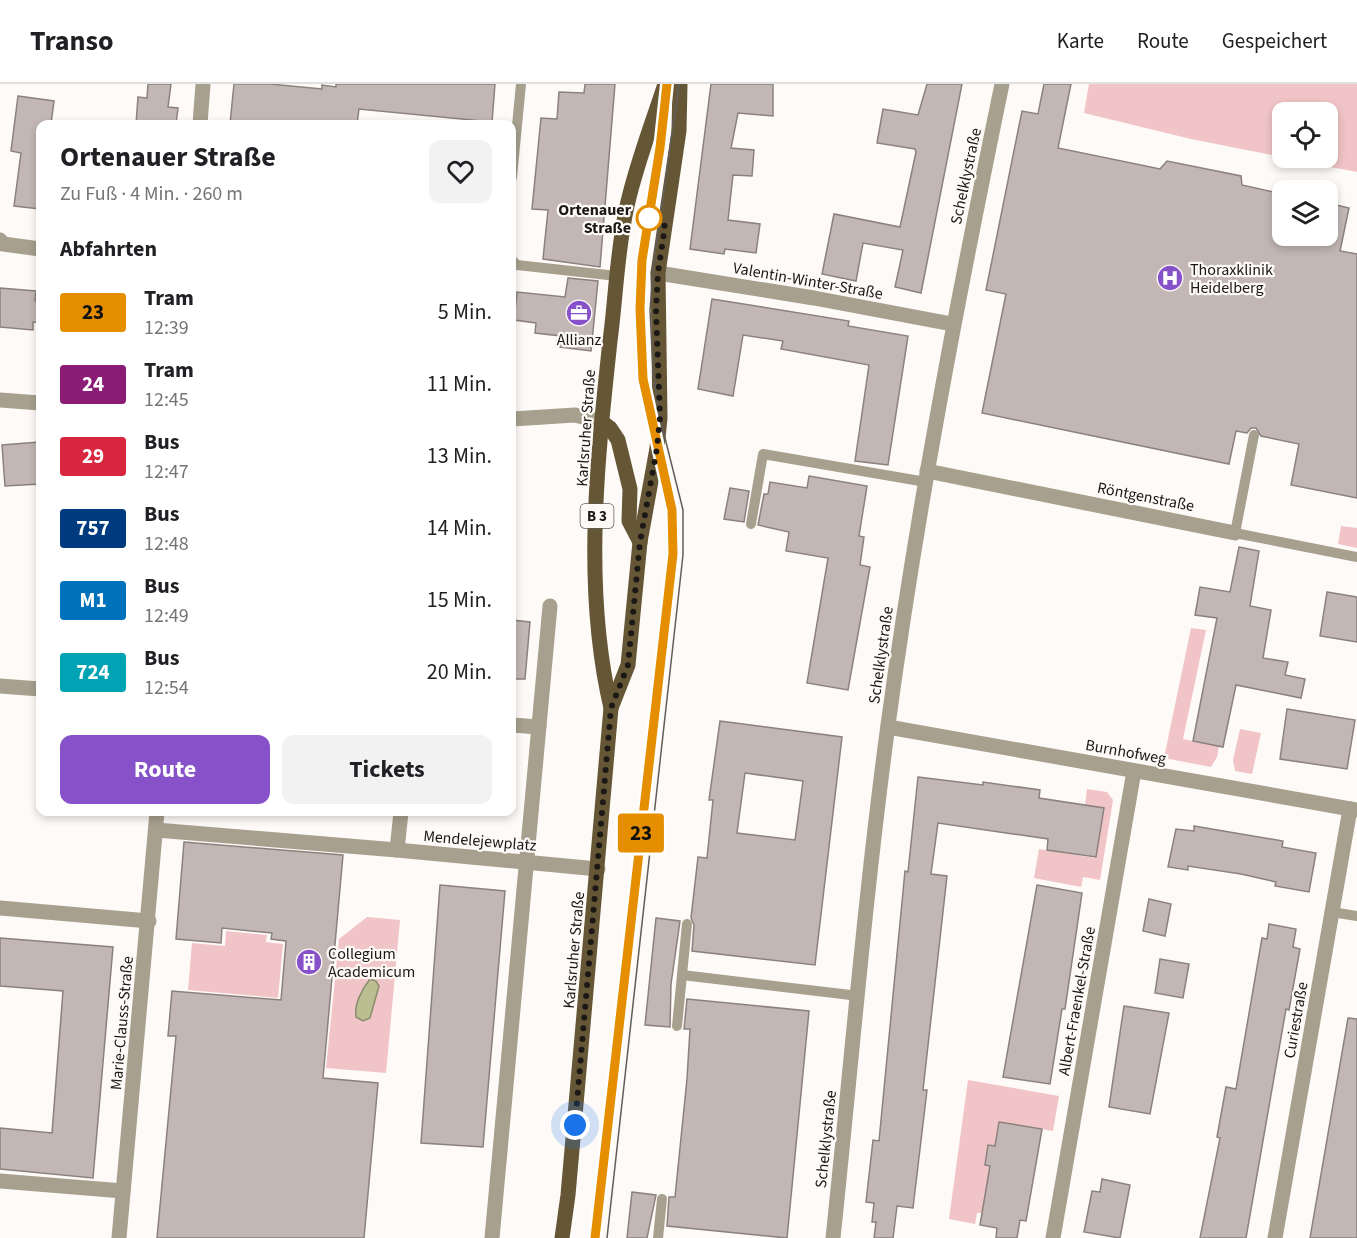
<!DOCTYPE html>
<html lang="de">
<head>
<meta charset="utf-8">
<style>
	body { margin:0; font-family:"Source Sans 3",sans-serif; background:#f2f2f2; color:#202124; height:100vh; display:flex; flex-direction:column; font-size:22px; white-space:nowrap }
	* { box-sizing:border-box; margin:0 }
	p { font-size:20px; color:#757577 }
	.icon { flex:none; width:33px; height:33px; fill:none; stroke:currentColor; stroke-width:2; stroke-linecap:round; stroke-linejoin:round }
	.map { position:relative; flex:1; overflow:hidden }
	.panel { position:absolute; left:36px; top:36px; width:480px; height:696px; display:flex; flex-direction:column; background:#fff; border-radius:12px; box-shadow:0 3px 9px #0003 }
	.panel>* { flex:none }
	.badge { padding:0 12px; border-radius:4px; font-size:21px; line-height:39px }
	.buttons { position:absolute; left:1272px; top:18px; display:grid; gap:12px }
	.buttons a { display:grid; place-items:center; width:66px; height:66px; border-radius:12px; background:#fff; box-shadow:0 3px 9px #0003; font-size:30px }
	.you { position:absolute; width:30px; height:30px; margin:-15px; border:4px solid #fff; border-radius:50%; background:#1a73e8; box-shadow:0 0 0 9px #1a73e833 }
	.map>.badge { position:absolute; translate:-50% -50%; box-shadow:0 0 0 3px #fff }
	h2 { padding:0 24px; font-size:22px; line-height:54px }
	.round { display:grid; place-items:center; flex:none; width:63px; height:63px; border-radius:12px; background:#f2f2f2 }
	.summary { display:flex; align-items:center; justify-content:space-between; height:102px; padding:0 24px }
	h1 { font-size:28px; font-weight:700; line-height:45px }
	.primary-button { display:flex; gap:12px; margin-top:auto; padding:12px 24px }
	.primary-button a { flex:1; height:69px; border-radius:12px; background:#8651c9; color:#fff; font-size:24px; font-weight:700; line-height:69px; text-align:center }
	.primary-button a+a { background:#f2f2f2; color:#202124 }
	ul { padding:0; list-style:none }
	li { display:flex; align-items:center; gap:18px; height:72px; padding:0 24px }
	li div { flex:1 }
	li b { display:block; font-size:22px }
	li em { font-style:normal }
	li .badge { min-width:66px; font-weight:700; text-align:center }
	header { display:flex; align-items:center; gap:36px; box-sizing:border-box; height:84px; padding:0 30px; background:#fff; border-bottom:2px solid #e0e0e0 }
	header strong { font-size:28px }
	nav { display:flex; gap:33px; margin-inline-start:auto; font-size:21px }
	.map>svg:first-child { display:block }
</style>
</head>
<body>
<header>
<strong>Transo</strong>
<nav><a>Karte</a><a>Route</a><a>Gespeichert</a></nav>
</header>
<div class="map">
<svg width="1357" height="1154" viewBox="0 0 1357 1154">
	<rect width="100%" height="100%" fill="#fefaf7"/>
	<g fill="#f1c4c7">
		<polygon points="1089,0 1357,0 1357,88 1284,74 1328,74 1328,28 1282,28 1282,73 1191,55 1084,29"/>
		<polygon points="1341,442 1357,444 1357,464 1338,460"/>
		<polygon points="1191,544 1206,546 1183,655 1219,662 1217,673 1211,683 1164,674"/>
		<polygon points="1240,645 1261,649 1252,690 1235,687 1233,676"/>
		<polygon points="1087,705 1107,708 1113,716 1100,796 1083,793 1081,803 1034,794 1039,765 1095,774 1104,725 1085,721"/>
		<polygon points="367,833 400,836 386,989 326,984 339,855"/>
		<polygon points="226,847 267,851 266,858 283,860 278,914 188,906 192,859 225,862"/>
		<polygon points="968,996 1059,1012 1053,1047 999,1038 995,1062 988,1061 985,1080 990,1082 982,1129 977,1129 975,1140 949,1135"/>
	</g>
	<path fill="#bbbe91" stroke="#8b8c6c" stroke-width="1.5" d="M 370,895 L 376,897 L 379,902 L 370,934 L 363,937 L 356,933 C 354,920 362,905 370,895 Z"/>
	<g fill="#c2b7b4" stroke="#8b817d" stroke-width="1.5" fill-rule="evenodd">
		<polygon points="148,0 171,0 168,23 178,24 176,40 136,40 138,13 147,14"/>
		<polygon points="234,0 270,0 322,5 322,1 336,3 336,0 495,0 492,38 359,25 357,40 319,40 291,37 290,40 230,40"/>
		<polygon points="585,0 615,0 600,183 543,175 548,126 532,125 541,34 557,35 559,8 584,9"/>
		<polygon points="711,0 773,0 773,32 738,29 731,64 754,66 752,92 733,91 728,136 760,140 756,169 725,165 724,170 690,165"/>
		<polygon points="927,0 962,0 921,209 895,203 903,166 863,159 856,197 822,190 834,130 900,143 916,68 915,65 877,59 883,25 918,31"/>
		<polygon points="1044,0 1071,0 1058,64 1160,85 1167,77 1241,92 1242,101 1282,110 1282,152 1328,152 1328,119 1349,124 1340,167 1357,170 1357,414 1291,401 1299,360 1261,352 1256,344 1251,344 1247,349 1236,347 1229,380 982,329 1006,210 986,206 1022,27 1038,30"/>
		<polygon points="18,12 54,17 51,40 40,40 40,125 14,122 21,69 11,67"/>
		<polygon points="568,194 598,197 591,267 560,263 561,252 535,249 536,239 514,236 517,208 565,213"/>
		<polygon points="0,204 36,207 35,217 40,218 40,239 33,238 33,246 0,243"/>
		<polygon points="712,215 849,237 848,242 908,252 888,381 855,377 869,281 781,265 783,257 743,251 733,312 698,305"/>
		<polygon points="39,358 40,400 5,402 2,361"/>
		<polygon points="809,392 867,402 859,452 864,453 860,481 870,483 848,606 807,599 828,474 786,467 789,448 758,441 764,410 768,410 770,398 807,404"/>
		<polygon points="730,404 749,407 744,438 724,435"/>
		<polygon points="1239,463 1259,467 1250,522 1271,526 1263,574 1288,578 1285,591 1305,595 1301,614 1236,601 1223,663 1193,657 1217,534 1195,531 1200,503 1230,508"/>
		<polygon points="1327,508 1357,513 1357,558 1320,552"/>
		<polygon points="512,536 530,538 525,595 512,595"/>
		<polygon points="1287,625 1355,636 1347,685 1280,675"/>
		<path d="M 720,637 L 842,653 L 815,881 L 692,867 L 694,841 L 691,834 L 698,773 L 707,774 L 713,716 L 709,716 ZM 745,689 L 803,697 L 795,756 L 737,749 Z"/>
		<polygon points="918,693 983,701 983,698 1040,706 1039,714 1104,724 1096,773 1047,766 1048,755 938,739 931,790 947,792 923,1006 927,1006 913,1124 897,1122 893,1154 874,1154 876,1138 872,1138 874,1119 866,1118 873,1056 879,1057 905,787 908,788"/>
		<polygon points="1194,742 1283,757 1282,763 1316,769 1309,808 1275,802 1276,798 1241,790 1188,782 1188,786 1168,783 1176,745 1194,747"/>
		<polygon points="184,758 343,771 323,994 378,999 364,1154 157,1154 176,952 168,952 172,907 281,916 286,857 271,855 272,849 222,844 221,859 176,855"/>
		<polygon points="440,801 505,807 483,1063 421,1059"/>
		<polygon points="1037,801 1082,809 1065,925 1062,925 1050,1000 1003,993"/>
		<polygon points="1149,815 1171,820 1165,852 1143,847"/>
		<polygon points="656,834 680,837 671,900 670,943 645,941"/>
		<polygon points="1269,840 1296,845 1293,863 1300,865 1289,926 1286,925 1246,1154 1200,1154 1220,1054 1217,1053 1226,1003 1236,1005 1262,854 1267,855"/>
		<polygon points="0,854 113,863 93,1094 0,1085 0,1044 52,1049 63,907 0,902"/>
		<polygon points="1160,875 1189,880 1183,914 1155,909"/>
		<polygon points="687,915 809,927 787,1154 667,1142 669,1113 675,1113 687,995 690,945 684,945"/>
		<polygon points="1124,922 1169,929 1150,1030 1109,1023"/>
		<polygon points="1348,934 1357,935 1357,1154 1310,1154"/>
		<polygon points="999,1038 1042,1045 1026,1137 1020,1136 1017,1154 996,1154 997,1144 980,1141 990,1082 985,1081 988,1061 995,1062"/>
		<polygon points="1102,1095 1130,1101 1120,1154 1084,1148 1092,1107 1100,1108"/>
		<polygon points="632,1108 656,1111 647,1154 627,1154"/>
	</g>
	<g fill="none" stroke-linecap="round" stroke-linejoin="round">
		<g stroke="#a8a08e" stroke-width="10">
			<polyline points="512,93 521,0"/>
			<polyline points="512,176 517,181 617,192"/>
			<polyline points="1254,351 1235,449 1357,473"/>
			<polyline points="751,440 763,370 926,398"/>
			<polyline points="1332,828 1357,832"/>
			<polyline points="682,891 859,912"/>
			<polyline points="677,942 687,840"/>
			<polyline points="658,1154 662,1115"/>
		</g>
		<g stroke="#a8a08e" stroke-width="15">
			<polyline points="0,602 40,605"/>
			<polyline points="156,746 397,766"/>
			<polyline points="0,824 149,837"/>
			<polyline points="0,1097 123,1107"/>
			<polyline points="119,1154 157,728"/>
		</g>
		<g stroke="#a8a08e" stroke-width="15">
			<polyline points="200,40 203,0"/>
			<polyline points="0,156 3,160 40,165"/>
			<polyline points="658,189 814,214 952,240"/>
			<polyline points="0,316 40,319"/>
			<polyline points="512,335 575,331 602,338"/>
			<polyline points="927,387 1235,449"/>
			<polyline points="512,641 539,643"/>
			<polyline points="888,643 1357,726"/>
			<polyline points="401,728 397,766 598,785"/>
			<polyline points="492,1154 550,522"/>
			<path d="M 833,1154 C 851,983 865,811 888,641 C 917,426 958,213 1002,0"/>
			<polyline points="1053,1154 1134,687"/>
			<polyline points="1275,1154 1350,725"/>
		</g>
		<g stroke="#655736" stroke-width="15">
			<polyline points="602,338 610,344 618,356 630,405 629,437 640,458"/>
			<polyline points="611,624 628,581 640,458 657,364 660,334 658,189 679,47 680,0"/>
			<path d="M 562,1154 L 568,1111 L 611,624 C 583,505 597,378 610,257 C 616,212 617,166 627,122 C 636,81 652,40 665,0"/>
		</g>
		<g stroke="#615d5b" stroke-width="1.5">
			<polyline points="595,1154 673,469 672,426 643,295 640,225 642,176 667,0"/>
			<polyline points="607,1154 683,471 683,426 660,334 653,287 650,226 654,176 679,0"/>
		</g>
	</g>
	<g fill="none" stroke-linecap="round" stroke-linejoin="round">
		<g stroke="#fff" stroke-width="14">
			<polyline id="line" points="595,1154 673,470 672,426 643,295 640,225 642,176 660,64 667,0"/>
		</g>
		<use href="#line" stroke="#e48e00" stroke-width="9"/>
		<polyline stroke="#1b1816" stroke-width="6" stroke-dasharray="0 10.8" points="575,1041 611,624 628,581 640,458 657,364 660,334 656,226 658,189 665,142 649,134"/>
	</g>
	<defs>
		<g id="hospital-disc" transform="scale(1.35)"><circle r="9.5" fill="#8651c9" stroke="#fefaf7"/><path d="M-5-5h3v3.5h4V-5h3V5h-3V1.5h-4V5h-3Z" fill="#fff"/></g>
		<g id="office-disc" transform="scale(1.35)"><circle r="9.5" fill="#8651c9" stroke="#fefaf7"/><path d="M-6-3h4V-5.5h4V-3h4V5H-6ZM-1-4.5V-3h2v-1.5ZM-6 0V1H6V0Z" fill="#fff"/></g>
		<g id="building-disc" transform="scale(1.35)"><circle r="9.5" fill="#8651c9" stroke="#fefaf7"/><path d="M-4-6H4V6H1V3H-1V6H-4ZM-2.5-4.3h1.7v1.8h-1.7ZM.8-4.3h1.7v1.8H.8ZM-2.5-1h1.7V.8h-1.7ZM.8-1h1.7V.8H.8Z" fill="#fff"/></g>
	</defs>
	<g fill-rule="evenodd">
		<use href="#hospital-disc" x="1170" y="194"/>
		<use href="#office-disc" x="579" y="229"/>
		<use href="#building-disc" x="309" y="878"/>
	</g>
	<circle fill="#fff" stroke="#e48e00" stroke-width="3" cx="649" cy="134" r="12"/>
	<g text-anchor="middle" stroke-width="4.5" stroke-linejoin="round" paint-order="stroke">
		<rect fill="#fefaf7" stroke="#5f5c5a" stroke-width="1.5" x="580.5" y="420" width="33" height="24" rx="4.5"/>
		<g font-size="15" font-weight="bold" fill="#1b1816">
			<text x="597" y="437">B 3</text>
		</g>
		<g font-size="16" fill="#1b1816" stroke="#fefaf7">
			<text transform="translate(965 92) rotate(-78)" y="6">Schelklystraße</text>
			<text transform="translate(808 196) rotate(10)" y="6">Valentin-Winter-Straße</text>
			<text transform="translate(585 344) rotate(-86)" y="6">Karlsruher Straße</text>
			<text transform="translate(1146 412) rotate(11)" y="6">Röntgenstraße</text>
			<text transform="translate(880 571) rotate(-82)" y="6">Schelklystraße</text>
			<text transform="translate(1126 667) rotate(10)" y="6">Burnhofweg</text>
			<text transform="translate(480 756) rotate(5)" y="6">Mendelejewplatz</text>
			<text transform="translate(573 866) rotate(-85)" y="6">Karlsruher Straße</text>
			<text transform="translate(1076 917) rotate(-80)" y="6">Albert-Fraenkel-Straße</text>
			<text transform="translate(1295 936) rotate(-80)" y="6">Curiestraße</text>
			<text transform="translate(121 939) rotate(-85)" y="6">Marie-Clauss-Straße</text>
			<text transform="translate(825 1055) rotate(-84)" y="6">Schelklystraße</text>
		</g>
		<g font-size="16" font-weight="bold" fill="#1b1816" stroke="#fefaf7" text-anchor="end">
			<text x="631" y="131">Ortenauer<tspan x="631" dy="18">Straße</tspan></text>
		</g>
		<g font-size="16" fill="#1b1816" stroke="#fefaf7" text-anchor="start">
			<text x="1190" y="191">Thoraxklinik<tspan x="1190" dy="18">Heidelberg</tspan></text>
			<text x="579" y="261" text-anchor="middle">Allianz</text>
			<text x="328" y="875">Collegium<tspan x="328" dy="18">Academicum</tspan></text>
		</g>
	</g>
</svg>
<div class="buttons">
<a><svg class="icon" aria-label="locate" viewBox="0 0 24 24"><circle cx="12" cy="12" r="6"/><path d="M12 2v4M12 18v4M2 12h4M18 12h4"/></svg></a>
<a><svg class="icon" aria-label="layers" viewBox="0 0 24 24"><path d="M12 4l9 5-9 5-9-5zM3 14l9 5 9-5"/></svg></a>
</div>
<div class="you" style="left:575px;top:1041px"></div>
<b class="badge" style="left:641px;top:749px;background:#e48e00;color:#111">23</b>
<section class="panel">
<div class="summary"><div><h1>Ortenauer Straße</h1><p>Zu Fuß · 4 Min. · 260 m</p></div><a class="round"><svg class="icon" aria-label="heart" viewBox="0 0 24 24"><path d="M12 20l-8-8c-3-5 5-10 8-4 3-6 11-1 8 4z"/></svg></a></div>
<h2>Abfahrten</h2>
<ul>
<li><span class="badge" style="background:#e48e00;color:#111">23</span><div><b>Tram</b><p>12:39</p></div><em>5 Min.</em></li>
<li><span class="badge" style="background:#8b1c75;color:#fff">24</span><div><b>Tram</b><p>12:45</p></div><em>11 Min.</em></li>
<li><span class="badge" style="background:#d7263d;color:#fff">29</span><div><b>Bus</b><p>12:47</p></div><em>13 Min.</em></li>
<li><span class="badge" style="background:#003b80;color:#fff">757</span><div><b>Bus</b><p>12:48</p></div><em>14 Min.</em></li>
<li><span class="badge" style="background:#0072bc;color:#fff">M1</span><div><b>Bus</b><p>12:49</p></div><em>15 Min.</em></li>
<li><span class="badge" style="background:#00a3b4;color:#fff">724</span><div><b>Bus</b><p>12:54</p></div><em>20 Min.</em></li>
</ul>
<div class="primary-button"><a>Route</a><a>Tickets</a></div>
</section>
</div>
</body>
</html>
